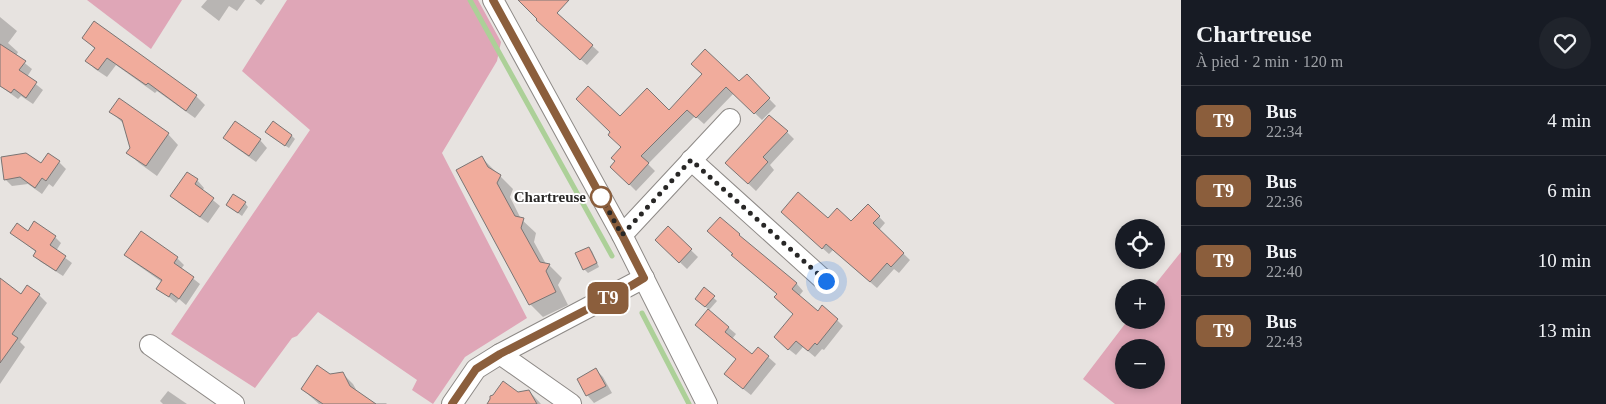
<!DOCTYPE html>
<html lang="fr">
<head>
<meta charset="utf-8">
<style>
	body { margin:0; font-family:Georgia,serif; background:#20242c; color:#f1f3f6; height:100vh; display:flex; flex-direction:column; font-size:19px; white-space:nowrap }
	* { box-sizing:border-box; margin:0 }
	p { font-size:16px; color:#9ea1a6 }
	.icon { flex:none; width:28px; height:28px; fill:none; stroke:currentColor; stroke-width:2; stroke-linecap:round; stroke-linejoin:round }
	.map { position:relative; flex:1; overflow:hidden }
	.sheet { display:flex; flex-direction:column; background:#171b24; width:425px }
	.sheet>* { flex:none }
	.badge { padding:0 10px; border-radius:8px; font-size:18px; line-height:32px }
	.controls { position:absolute; left:1115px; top:219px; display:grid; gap:10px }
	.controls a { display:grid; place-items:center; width:50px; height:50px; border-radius:50%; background:#171b24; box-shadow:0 2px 8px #0003; font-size:25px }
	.you { position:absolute; width:25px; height:25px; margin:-12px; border:4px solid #fff; border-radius:50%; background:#1a73e8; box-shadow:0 0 0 8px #1a73e833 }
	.map>.badge { position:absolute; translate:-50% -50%; box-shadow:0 0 0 2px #fff }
	.round { display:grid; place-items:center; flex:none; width:52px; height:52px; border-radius:26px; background:#20242c }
	.overview { display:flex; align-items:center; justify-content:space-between; height:85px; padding:0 15px }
	h1 { font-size:24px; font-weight:600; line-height:38px }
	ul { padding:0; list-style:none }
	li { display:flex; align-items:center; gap:15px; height:70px; padding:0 15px; border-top:1px solid #363941 }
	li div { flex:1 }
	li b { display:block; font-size:19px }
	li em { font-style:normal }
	li .badge { min-width:55px; font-weight:700; text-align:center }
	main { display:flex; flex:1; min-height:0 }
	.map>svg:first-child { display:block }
</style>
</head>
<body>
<main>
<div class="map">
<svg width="1181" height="404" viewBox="0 0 1181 404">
	<rect width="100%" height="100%" fill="#e7e3e0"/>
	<g fill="#dfa6b7" fill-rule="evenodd">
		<polygon points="87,0 182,0 151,49"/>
		<polygon points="287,0 478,0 501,42 497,61 442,153 527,318 465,357 433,404 412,390 417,380 318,312 297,336 292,338 255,388 171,334 310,130 242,71"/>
		<path d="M 1181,252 L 1181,404 L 1115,404 L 1083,379 L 1128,320 L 1156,320 L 1156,288 L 1153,287 ZM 1124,348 L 1156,348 L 1156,380 L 1124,380 Z"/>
	</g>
	<g fill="#0003">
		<polygon points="207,0 245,0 237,11 229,6 219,21 201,7"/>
		<polygon points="255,0 265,0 261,5"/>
		<polygon points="520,0 539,0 550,8 599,52 587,65 544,26"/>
		<polygon points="0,17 17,31 8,43 18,52 16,56 32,69 27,77 43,90 33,104 21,96 18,99 0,86"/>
		<polygon points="94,23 196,96 205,105 195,118 157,91 155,93 116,65 107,77 95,69 87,61 95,49 84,38"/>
		<polygon points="703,75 739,83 747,76 776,106 762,120 734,93 704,124 695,116 648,164 655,171 636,191 612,167 622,147 620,118 669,112"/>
		<polygon points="111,112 168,134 178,145 157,176 139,163 128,153 131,148 124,124"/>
		<polygon points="787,132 794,139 770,165 774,170 756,191 734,170"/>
		<polygon points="270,136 292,136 295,139 289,148"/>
		<polygon points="225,137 260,140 267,148 256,162 232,145"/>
		<polygon points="481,157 513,189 510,197 521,219 536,233 534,242 546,264 549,265 562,278 558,285 568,305 543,317 530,304"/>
		<polygon points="59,162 66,169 53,187 49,184 42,194 28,184 12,186 5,179 41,165"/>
		<polygon points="197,180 204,188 202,191 220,206 208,223 179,203 172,196"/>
		<polygon points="245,203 248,207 242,216 231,208"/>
		<polygon points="868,205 885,223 879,230 910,260 899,273 894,269 877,288 833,250 829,254 789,218 828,220 852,223"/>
		<polygon points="720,218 746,242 797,284 803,291 799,296 818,313 837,320 843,326 824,350 822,349 815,357 803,347 796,355 782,344 794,314 778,295 734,254"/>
		<polygon points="668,228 698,257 687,269 664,247"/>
		<polygon points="29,232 55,237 61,243 56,251 72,263 63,276 41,262 34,255 36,252 12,233"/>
		<polygon points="588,248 592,251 599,267 588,273 584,269"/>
		<polygon points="126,254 177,258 184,265 181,269 200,284 186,305 179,299 176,303 158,288 162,282 132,261"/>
		<polygon points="0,283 22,295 39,295 47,303 20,342 25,347 0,384"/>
		<polygon points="704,289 717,301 709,310 700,302"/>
		<polygon points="729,328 736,334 732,339 752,355 758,348 776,364 751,395 733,381 737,359 704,332"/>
		<polygon points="596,370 603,377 612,393 594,403 588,396 578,380"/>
		<polygon points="343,374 353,384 358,393 373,403 386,403 387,404 319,404 302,389 330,375"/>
		<polygon points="168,391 187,404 163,404 160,401"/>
		<polygon points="529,391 541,404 489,404 518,393"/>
	</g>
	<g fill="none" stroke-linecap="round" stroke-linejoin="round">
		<g stroke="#acd098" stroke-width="5">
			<polyline points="470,0 612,256"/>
			<polyline points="642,313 689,404"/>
		</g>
	</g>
	<g fill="#f1ac9c" stroke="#7a7574">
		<polygon points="518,0 569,0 557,13 593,45 580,60 536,20 537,19"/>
		<polygon points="94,21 197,95 186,111 148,83 146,85 107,58 98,70 85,61 95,48 82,38"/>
		<polygon points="0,44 26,61 19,70 37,82 26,98 14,89 11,93 0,86"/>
		<polygon points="705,49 739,81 747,74 770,98 754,114 726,87 696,118 687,110 641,156 649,163 629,185 610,167 615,161 611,158 621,147 608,135 610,132 576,99 588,86 620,116 647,88 669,110 702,74 691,64"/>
		<polygon points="119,98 169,133 146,166 126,153 130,148 122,120 109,112"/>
		<polygon points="769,115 788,131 763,157 768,162 748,184 725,163"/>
		<polygon points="235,121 261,139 249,156 223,138"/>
		<polygon points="273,121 292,135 285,146 265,132"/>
		<polygon points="26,153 41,163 48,153 60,161 46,181 42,178 35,188 20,177 4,180 1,157"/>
		<polygon points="482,156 488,167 501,175 497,183 515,216 524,218 521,228 540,262 550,264 546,271 556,292 529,305 456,170"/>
		<polygon points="187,172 198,179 195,184 214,198 200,217 170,196"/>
		<polygon points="798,192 828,218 837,208 851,221 868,204 880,216 873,223 904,253 891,267 887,263 870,282 826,244 822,249 781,212"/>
		<polygon points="233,194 246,202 238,213 226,205"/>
		<polygon points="720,217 740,234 739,235 797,283 792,289 818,311 822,305 838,319 817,345 815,343 808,351 796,341 788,350 774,337 793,314 774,297 777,294 731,255 733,254 707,231"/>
		<polygon points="34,221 56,236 50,245 66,256 56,271 33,256 36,251 10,233 17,223 28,231"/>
		<polygon points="668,226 692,249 679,263 655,240"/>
		<polygon points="141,231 178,257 174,263 194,277 179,299 171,293 169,297 156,289 162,280 124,255"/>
		<polygon points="589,247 597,263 583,270 575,253"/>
		<polygon points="0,278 21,294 27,285 40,294 12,334 18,338 0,363"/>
		<polygon points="704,287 715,296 705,307 695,299"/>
		<polygon points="708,309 729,327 725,332 752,354 758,347 769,356 743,389 724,374 736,359 695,325"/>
		<polygon points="317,365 330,374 343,372 350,386 376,404 323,404 301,389"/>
		<polygon points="596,368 606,386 586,396 577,379"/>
		<polygon points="503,381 518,392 529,390 537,404 487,404 490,399 490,396 493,395"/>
	</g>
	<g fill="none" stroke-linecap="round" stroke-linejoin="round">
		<g stroke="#8e8a87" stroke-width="22">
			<g id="street">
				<polyline points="493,0 622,235 707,404"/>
				<polyline points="691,160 825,281"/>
				<polyline points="622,235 730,119"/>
				<polyline points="150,345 234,404"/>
				<polyline points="500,354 571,404"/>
				<polyline points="452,404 476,369 500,354 644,278"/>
			</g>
		</g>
		<use href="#street" stroke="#fff" stroke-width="20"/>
	</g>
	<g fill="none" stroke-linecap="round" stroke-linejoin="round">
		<g stroke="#fff" stroke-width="11">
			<polyline id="line" points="452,404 476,369 500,354 619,293 644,278 622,235 493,0"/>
		</g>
		<use href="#line" stroke="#8b5e3c" stroke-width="8"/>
		<polyline stroke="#282726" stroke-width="5" stroke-dasharray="0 9" points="601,197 622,235 691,160 826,281"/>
	</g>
	<circle fill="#fff" stroke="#8b5e3c" stroke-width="2.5" cx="601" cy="197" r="10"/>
	<g text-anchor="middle" stroke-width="4" stroke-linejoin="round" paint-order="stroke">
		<g font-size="15" font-weight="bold" fill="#282726" stroke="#fff" text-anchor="end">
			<text x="586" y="202">Chartreuse</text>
		</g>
	</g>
</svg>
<div class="controls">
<a><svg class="icon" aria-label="locate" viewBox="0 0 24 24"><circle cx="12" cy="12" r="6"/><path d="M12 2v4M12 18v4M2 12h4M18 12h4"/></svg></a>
<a>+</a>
<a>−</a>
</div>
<div class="you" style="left:826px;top:281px"></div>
<b class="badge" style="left:608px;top:298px;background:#8b5e3c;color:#fff">T9</b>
</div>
<section class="sheet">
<div class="overview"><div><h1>Chartreuse</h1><p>À pied · 2 min · 120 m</p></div><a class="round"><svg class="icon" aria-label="heart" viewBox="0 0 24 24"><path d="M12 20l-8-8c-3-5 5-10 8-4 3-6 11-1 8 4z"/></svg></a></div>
<ul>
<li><span class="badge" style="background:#8b5e3c;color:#fff">T9</span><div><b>Bus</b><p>22:34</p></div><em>4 min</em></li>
<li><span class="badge" style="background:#8b5e3c;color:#fff">T9</span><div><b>Bus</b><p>22:36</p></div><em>6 min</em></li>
<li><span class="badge" style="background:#8b5e3c;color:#fff">T9</span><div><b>Bus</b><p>22:40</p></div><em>10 min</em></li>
<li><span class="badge" style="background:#8b5e3c;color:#fff">T9</span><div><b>Bus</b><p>22:43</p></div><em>13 min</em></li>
</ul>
</section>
</main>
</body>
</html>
